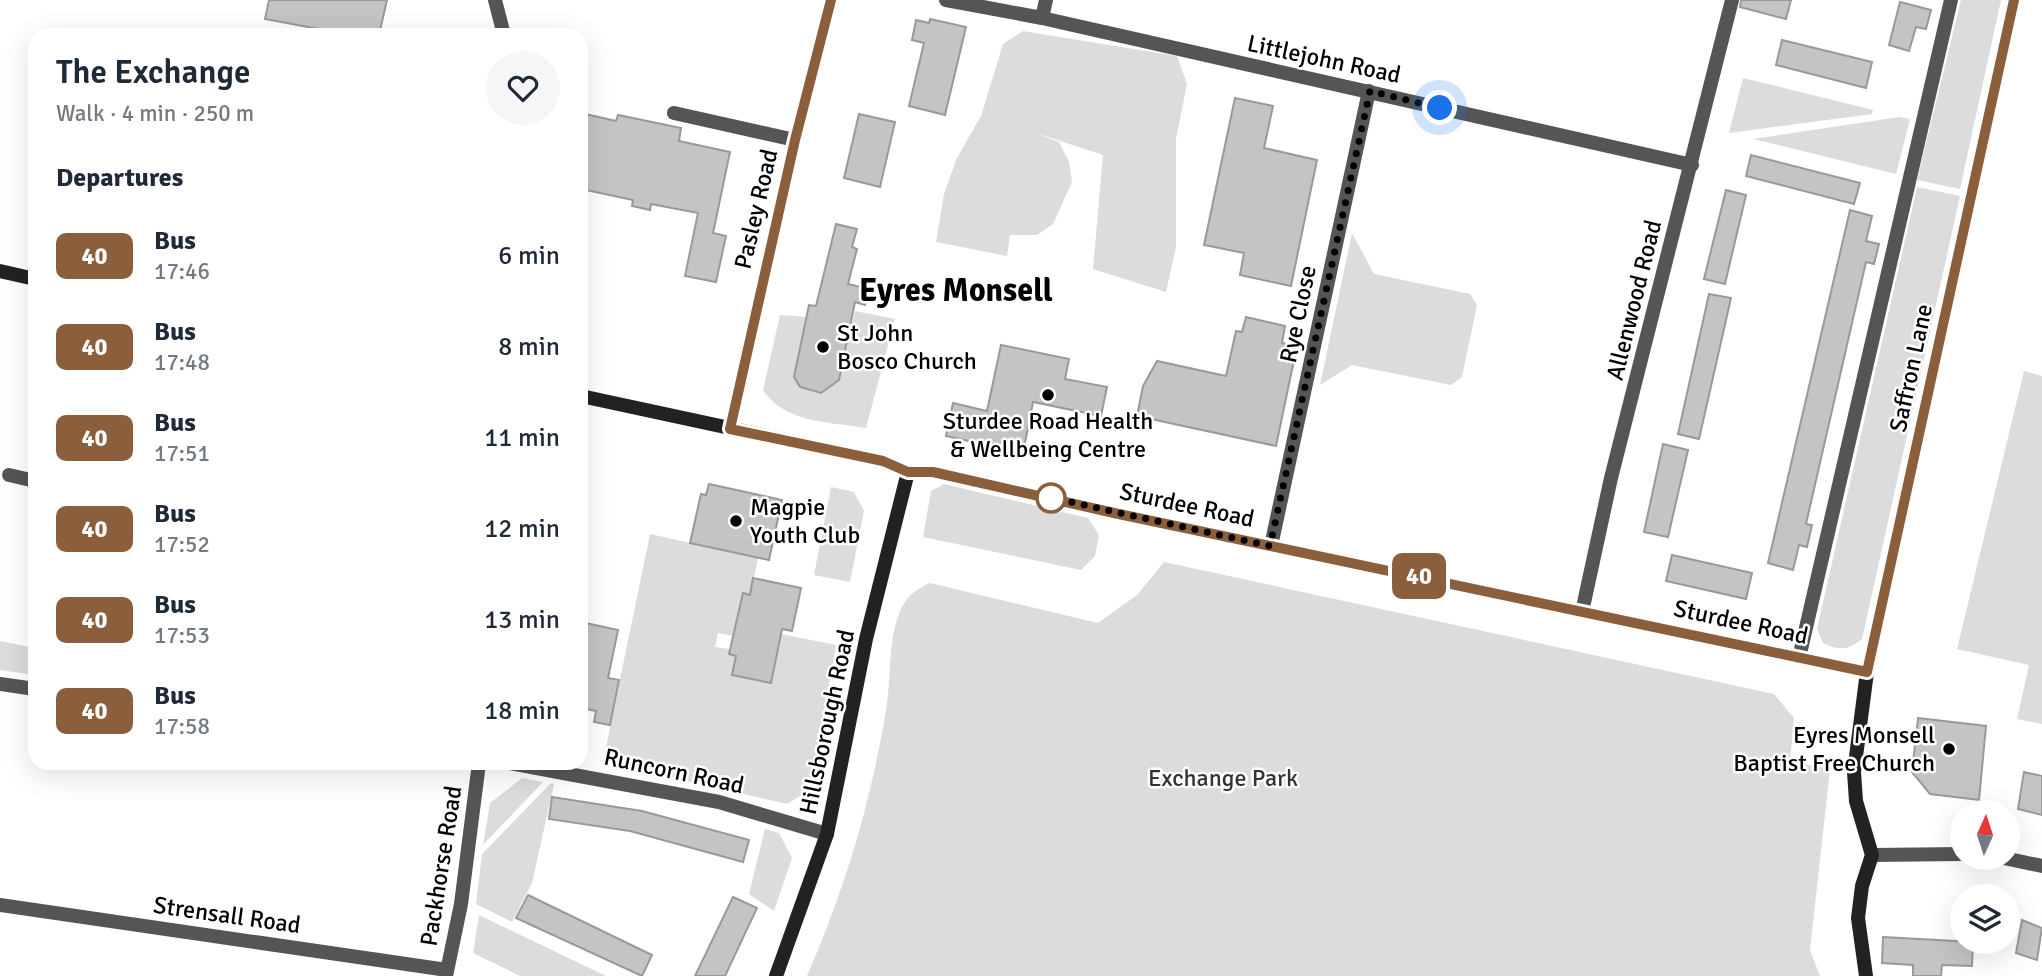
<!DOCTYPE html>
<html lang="en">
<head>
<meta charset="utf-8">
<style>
	body { margin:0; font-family:Signika,sans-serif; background:#f6f6f7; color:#1f2937; height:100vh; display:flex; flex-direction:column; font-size:26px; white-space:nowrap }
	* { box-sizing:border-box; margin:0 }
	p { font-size:23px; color:#747a83 }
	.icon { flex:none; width:38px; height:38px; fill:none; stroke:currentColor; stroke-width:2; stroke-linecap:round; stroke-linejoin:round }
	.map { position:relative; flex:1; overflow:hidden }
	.side { position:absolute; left:28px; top:28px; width:560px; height:742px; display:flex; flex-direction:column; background:#fff; border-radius:21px; box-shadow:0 7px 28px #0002 }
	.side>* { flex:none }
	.badge { padding:0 14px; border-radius:10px; font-size:24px; line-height:46px }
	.needle { width:46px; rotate:3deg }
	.controls { position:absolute; left:1950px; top:800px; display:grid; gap:14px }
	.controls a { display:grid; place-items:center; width:70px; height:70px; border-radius:50%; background:#fff; box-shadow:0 7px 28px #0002; font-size:35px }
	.you { position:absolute; width:35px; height:35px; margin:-18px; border:5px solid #fff; border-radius:50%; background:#1a73e8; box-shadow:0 0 0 10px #1a73e833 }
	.map>.badge { position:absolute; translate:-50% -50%; box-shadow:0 0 0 4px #fff }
	h2 { padding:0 28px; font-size:26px; line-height:63px }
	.round { display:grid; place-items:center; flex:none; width:74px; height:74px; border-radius:37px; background:#f6f6f7 }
	.headline { display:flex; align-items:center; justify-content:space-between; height:119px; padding:0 28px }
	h1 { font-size:33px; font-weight:600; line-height:52px }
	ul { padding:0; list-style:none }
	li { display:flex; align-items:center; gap:21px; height:91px; padding:0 28px }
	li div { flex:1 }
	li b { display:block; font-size:26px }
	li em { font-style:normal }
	li .badge { min-width:77px; font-weight:700; text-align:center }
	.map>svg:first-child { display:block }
</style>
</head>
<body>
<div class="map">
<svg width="2042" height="976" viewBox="0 0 2042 976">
	<rect width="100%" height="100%" fill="#fff"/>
	<g fill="#dcdcdc">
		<polygon points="1961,0 2001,0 1960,189 1917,180"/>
		<polygon points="1023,31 1177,56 1187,84 1176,139 1176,247 1166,292 1093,269 1103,155 1033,132 1059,142 1069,162 1072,182 1053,224 1037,235 1010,235 1007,256 936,242 944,194 957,158 981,116 1003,44"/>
		<polygon points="1743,78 1873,110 1872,114 1729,133"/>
		<polygon points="1899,117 1910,119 1896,174 1753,139"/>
		<path d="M 1917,187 L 1960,196 L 1862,639 C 1848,650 1840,651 1823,643 L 1817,629 Z"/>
		<polygon points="1352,233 1374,274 1470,294 1477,305 1462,377 1451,385 1352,365 1320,385"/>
		<path d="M 855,311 L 895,319 L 866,428 C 831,422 784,423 763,390 L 780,315 L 807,317 L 794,377 L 800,387 L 821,393 L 840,377 Z"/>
		<polygon points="2024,371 2042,376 2042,724 2017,719 2029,665 1957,649"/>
		<polygon points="944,484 1088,518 1099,535 1095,556 1081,570 923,537 931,491"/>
		<polygon points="831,487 854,492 864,511 850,582 814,575"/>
		<polygon points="650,534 758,558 750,595 743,594 734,636 718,633 715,647 729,649 729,654 736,656 781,634 836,645 810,790 787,804 603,762"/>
		<path d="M 1164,562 L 1774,694 L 1794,718 L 1790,761 L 1830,769 L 1810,950 L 1820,976 L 807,976 C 838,905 863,829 878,753 C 882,734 886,714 888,695 C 891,667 889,638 900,611 C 906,597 916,589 930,583 L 1098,623 L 1137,595 Z"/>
		<polygon points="0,641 35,648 35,675 0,670"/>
		<polygon points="522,778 543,782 483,845 490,803"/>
		<polygon points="551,783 554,784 532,883 512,922 476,904 482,854"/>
		<polygon points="765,829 779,833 792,858 774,911 749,894"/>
		<polygon points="479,915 606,976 520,976 473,953"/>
	</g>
	<g fill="#c4c4c4" stroke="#999" stroke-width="2">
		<polygon points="269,0 387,0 379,35 323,35 324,30 265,19"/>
		<polygon points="1741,0 1791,0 1786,19 1740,7"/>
		<polygon points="1900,2 1931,10 1926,29 1916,27 1909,51 1889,45"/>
		<polygon points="930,19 966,27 945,115 909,106 924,43 912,40 916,20 929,23"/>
		<polygon points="1782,40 1872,62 1866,88 1776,65"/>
		<polygon points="1235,98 1273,106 1264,148 1317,160 1291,286 1240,275 1244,253 1204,245"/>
		<polygon points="581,113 616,121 618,115 681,128 679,141 730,152 713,233 726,236 716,282 685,276 698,213 651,204 650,210 632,206 633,200 581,189"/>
		<polygon points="859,114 895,122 880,187 844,178"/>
		<polygon points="1751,155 1860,183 1854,204 1746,176"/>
		<polygon points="1726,190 1746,195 1725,284 1704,279"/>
		<polygon points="1850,210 1872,216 1866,241 1879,244 1874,264 1866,262 1806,524 1812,525 1807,547 1799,545 1793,570 1768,563"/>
		<polygon points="836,224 857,229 852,247 857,249 848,284 869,289 865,305 855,302 839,380 821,393 800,387 794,377 809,305 816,306"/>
		<polygon points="1709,294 1731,298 1699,439 1678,434"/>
		<polygon points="1246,317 1285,326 1282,343 1297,346 1276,446 1137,416 1143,386 1157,361 1226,376 1236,331 1242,332"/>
		<polygon points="1001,345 1069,359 1065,379 1107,387 1101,416 1033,402 1023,453 946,436 953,403 987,411"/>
		<polygon points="1663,444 1688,450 1668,537 1644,532"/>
		<polygon points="709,484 782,500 769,560 690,543 701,494 706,495"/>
		<polygon points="1672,555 1752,573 1746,599 1666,581"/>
		<polygon points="753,578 801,588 792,631 782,629 771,683 732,675 736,656 729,654 743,593 750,595"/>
		<polygon points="581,622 618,630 608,678 619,680 610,725 594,722 596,711 581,708"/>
		<polygon points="1918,718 1986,726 1979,800 1930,794 1912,772"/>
		<polygon points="2024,772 2042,776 2042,815 2018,809"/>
		<polygon points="552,797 642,811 749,840 743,862 630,831 549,819"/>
		<polygon points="528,895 652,955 642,976 516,918"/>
		<polygon points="733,897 757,908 725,976 695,976"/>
		<polygon points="2022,920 2042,928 2037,960 2016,953"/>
		<polygon points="1883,937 1973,942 1972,966 1942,965 1941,976 1913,976 1913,965 1882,963"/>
	</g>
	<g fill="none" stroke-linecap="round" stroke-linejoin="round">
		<g stroke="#555" stroke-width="14">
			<polyline points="495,0 504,35"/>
			<polyline points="946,0 1042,18 1692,165"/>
			<polyline points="1042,18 1046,0"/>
			<polyline points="674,113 795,140"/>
			<polyline points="730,429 795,140 831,0"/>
			<polyline points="9,475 35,481"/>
			<polyline points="1271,546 1369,91"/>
			<polyline points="1582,612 1611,478 1732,0"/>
			<polyline points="1799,658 1951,0"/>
			<polyline points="0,684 35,689"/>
			<polyline points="510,763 719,802 827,834"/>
			<polyline points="1872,855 1962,854"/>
			<polyline points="2004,858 2042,866"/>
			<polyline points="0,905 447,970"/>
			<polyline points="446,976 461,904 479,763"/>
		</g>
		<g stroke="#222" stroke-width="14">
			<polyline points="0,271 35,279"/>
			<polyline points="581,396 883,461 908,472 933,472 1114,513 1867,672"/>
			<polyline points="776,976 827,834 866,639 908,472"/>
			<polyline points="1866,976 1858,918 1862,886 1872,855 1856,801 1854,772 1867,672 2014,0"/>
		</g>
	</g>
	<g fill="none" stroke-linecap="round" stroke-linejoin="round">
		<g stroke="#fff" stroke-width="16">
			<polyline id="line" points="831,0 795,140 730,429 883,461 908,472 933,472 1114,513 1867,672 2014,0"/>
		</g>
		<use href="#line" stroke="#8b5e3c" stroke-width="10"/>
		<polyline stroke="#000" stroke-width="7" stroke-dasharray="0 12.6" points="1051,498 1043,496 1270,546 1370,91 1440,108"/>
	</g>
	<g fill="#000" stroke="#fff" stroke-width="2.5">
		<circle cx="823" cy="347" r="7"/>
		<circle cx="1048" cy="395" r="7"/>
		<circle cx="736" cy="521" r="7"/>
		<circle cx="1949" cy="749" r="7"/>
	</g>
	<circle fill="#fff" stroke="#8b5e3c" stroke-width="3.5" cx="1051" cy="498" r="14"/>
	<g text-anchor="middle" stroke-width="5" stroke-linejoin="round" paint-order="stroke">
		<g font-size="24" fill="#000" stroke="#fff">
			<text transform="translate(1324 59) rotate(12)" y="8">Littlejohn Road</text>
			<text transform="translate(756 209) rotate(-77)" y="8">Pasley Road</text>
			<text transform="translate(1634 300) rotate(-76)" y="8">Allenwood Road</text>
			<text transform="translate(1298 314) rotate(-78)" y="8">Rye Close</text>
			<text transform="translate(1911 368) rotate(-78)" y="8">Saffron Lane</text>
			<text transform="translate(1187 505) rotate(12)" y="8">Sturdee Road</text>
			<text transform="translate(1741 622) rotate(12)" y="8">Sturdee Road</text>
			<text transform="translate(827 722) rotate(-78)" y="8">Hillsborough Road</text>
			<text transform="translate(674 771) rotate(12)" y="8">Runcorn Road</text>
			<text transform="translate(441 866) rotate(-81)" y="8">Packhorse Road</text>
			<text transform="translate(227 915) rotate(8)" y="8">Strensall Road</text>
		</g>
		<g font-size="24" fill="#000" stroke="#fff" text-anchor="start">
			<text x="837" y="341">St John<tspan x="837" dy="28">Bosco Church</tspan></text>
			<text x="1048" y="429" text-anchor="middle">Sturdee Road Health<tspan x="1048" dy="28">&amp; Wellbeing Centre</tspan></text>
			<text x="750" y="515">Magpie<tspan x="750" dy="28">Youth Club</tspan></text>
			<text x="1935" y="743" text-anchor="end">Eyres Monsell<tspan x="1935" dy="28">Baptist Free Church</tspan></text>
		</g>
		<g font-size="24" fill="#333" stroke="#fff">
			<text x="1223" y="786">Exchange Park</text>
		</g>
		<g font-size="32" font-weight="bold" fill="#000" stroke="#fff">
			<text x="956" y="301">Eyres Monsell</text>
		</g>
	</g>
</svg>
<div class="controls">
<a><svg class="needle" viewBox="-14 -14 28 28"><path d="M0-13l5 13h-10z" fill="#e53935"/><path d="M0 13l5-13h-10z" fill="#747a83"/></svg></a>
<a><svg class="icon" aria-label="layers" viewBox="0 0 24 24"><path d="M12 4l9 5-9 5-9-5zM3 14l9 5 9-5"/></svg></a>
</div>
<div class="you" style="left:1440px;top:108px"></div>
<b class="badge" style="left:1419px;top:576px;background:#8b5e3c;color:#fff">40</b>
<section class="side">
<div class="headline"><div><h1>The Exchange</h1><p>Walk · 4 min · 250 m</p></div><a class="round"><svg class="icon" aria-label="heart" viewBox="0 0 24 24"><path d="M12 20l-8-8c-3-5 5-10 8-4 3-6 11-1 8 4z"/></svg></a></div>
<h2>Departures</h2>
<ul>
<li><span class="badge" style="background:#8b5e3c;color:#fff">40</span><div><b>Bus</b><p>17:46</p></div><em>6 min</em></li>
<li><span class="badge" style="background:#8b5e3c;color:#fff">40</span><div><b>Bus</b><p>17:48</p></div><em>8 min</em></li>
<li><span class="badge" style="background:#8b5e3c;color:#fff">40</span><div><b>Bus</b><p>17:51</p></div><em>11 min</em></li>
<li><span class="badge" style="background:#8b5e3c;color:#fff">40</span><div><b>Bus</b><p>17:52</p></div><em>12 min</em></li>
<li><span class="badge" style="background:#8b5e3c;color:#fff">40</span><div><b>Bus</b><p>17:53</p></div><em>13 min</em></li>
<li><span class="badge" style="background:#8b5e3c;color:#fff">40</span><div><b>Bus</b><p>17:58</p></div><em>18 min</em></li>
</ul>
</section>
</div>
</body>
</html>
